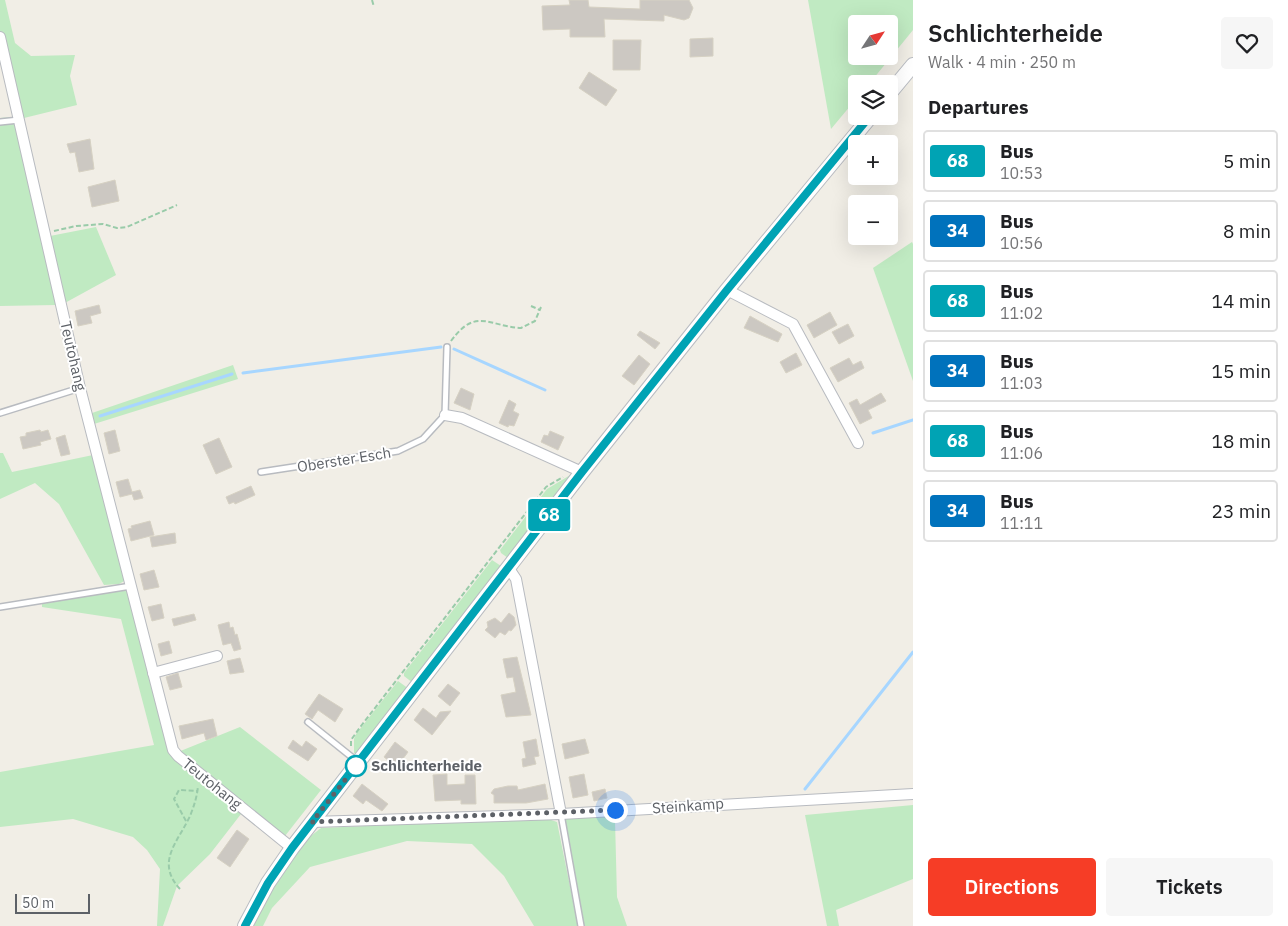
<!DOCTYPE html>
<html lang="en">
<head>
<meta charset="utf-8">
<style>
	body { margin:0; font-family:"IBM Plex Sans",sans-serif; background:#f6f6f6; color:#202124; height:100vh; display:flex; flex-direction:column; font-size:19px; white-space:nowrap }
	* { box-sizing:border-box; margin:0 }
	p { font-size:16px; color:#757577 }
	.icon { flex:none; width:28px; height:28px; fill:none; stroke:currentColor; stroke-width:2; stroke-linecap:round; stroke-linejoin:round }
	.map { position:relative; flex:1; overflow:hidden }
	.sheet { display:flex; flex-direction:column; background:#fff; width:375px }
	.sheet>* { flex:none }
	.badge { padding:0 10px; border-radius:4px; font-size:18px; line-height:32px }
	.needle { width:32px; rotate:54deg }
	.buttons { position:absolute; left:848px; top:15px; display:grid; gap:10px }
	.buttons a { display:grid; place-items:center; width:50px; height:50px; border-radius:5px; background:#fff; box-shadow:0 5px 20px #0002; font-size:25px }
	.scale { position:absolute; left:15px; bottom:12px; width:75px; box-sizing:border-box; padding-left:5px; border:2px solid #5d6167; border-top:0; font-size:14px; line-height:18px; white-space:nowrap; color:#5d6167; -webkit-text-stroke:4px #fff; paint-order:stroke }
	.you { position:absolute; width:25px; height:25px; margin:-12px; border:4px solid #fff; border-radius:50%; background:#1a73e8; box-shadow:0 0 0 8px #1a73e833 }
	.map>.badge { position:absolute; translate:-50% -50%; box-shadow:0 0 0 2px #fff }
	h2 { padding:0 15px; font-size:19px; line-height:45px }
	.round { display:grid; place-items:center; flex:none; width:52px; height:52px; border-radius:5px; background:#f6f6f6 }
	.headline { display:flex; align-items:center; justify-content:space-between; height:85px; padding:0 15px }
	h1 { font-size:24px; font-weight:600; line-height:38px }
	.action { display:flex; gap:10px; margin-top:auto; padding:10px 15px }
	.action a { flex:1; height:58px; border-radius:5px; background:#f63d26; color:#fff; font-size:20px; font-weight:600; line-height:58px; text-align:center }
	.action a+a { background:#f6f6f6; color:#202124 }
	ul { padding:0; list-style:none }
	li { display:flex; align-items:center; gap:15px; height:62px; margin:0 10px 8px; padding:0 5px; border:2px solid #e0e0e0; border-radius:5px }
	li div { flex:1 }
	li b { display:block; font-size:19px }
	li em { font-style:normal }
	li .badge { min-width:55px; font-weight:700; text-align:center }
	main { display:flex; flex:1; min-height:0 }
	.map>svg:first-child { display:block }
</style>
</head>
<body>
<main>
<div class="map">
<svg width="913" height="926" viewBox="0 0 913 926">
	<rect width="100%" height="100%" fill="#f1eee6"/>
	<g fill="#c0eac2" fill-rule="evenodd">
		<polygon points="0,0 5,0 15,43 31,56 75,55 70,76 77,105 24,118 50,236 96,227 116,275 63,304 56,305 0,306 0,118 13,117 0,51"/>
		<path d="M 808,0 L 913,0 L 913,30 L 869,84 L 856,84 L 856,99 L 831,129 ZM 856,24 L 889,24 L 889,56 L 856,56 Z"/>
		<polygon points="912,242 913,244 913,381 873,268"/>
		<polygon points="233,365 238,379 94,424 92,413"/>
		<polygon points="0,453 3,453 12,472 93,455 126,580 119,584 104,585 59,504 35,483 0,499"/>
		<polygon points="572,474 508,558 501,553 500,550 547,489"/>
		<polygon points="492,560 501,566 413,683 404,676 404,673"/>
		<polygon points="119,590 129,591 172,755 241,814 210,854 177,886 163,926 157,926 160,869 147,850 133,837 73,819 0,827 0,772 154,745 121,619 42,607 42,604"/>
		<polygon points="398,681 409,689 356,754 354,753 354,739 356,734"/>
		<polygon points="240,727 321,790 285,836 178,752"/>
		<polygon points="913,805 913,879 836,910 839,926 827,926 805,815"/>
		<polygon points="603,815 615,820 617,897 627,926 583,926 577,899 565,821 569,816"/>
		<polygon points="545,818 557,822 578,926 534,926 504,876 472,844 407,841 310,867 272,908 263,926 250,926 302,843 321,828"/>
	</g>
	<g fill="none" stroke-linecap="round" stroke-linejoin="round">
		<g stroke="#a7d6ff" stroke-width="3">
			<polyline points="454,349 545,390"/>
			<polyline points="243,373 441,347"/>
			<polyline points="100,416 232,374"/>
			<polyline points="873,433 913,420"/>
			<polyline points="805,789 913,652"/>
		</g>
	</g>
	<g fill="#ccc8c2" stroke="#d6d1c3">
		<polygon points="569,0 588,0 589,7 640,9 640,0 689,0 693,8 689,18 684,20 664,15 664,21 604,19 605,37 570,37 570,29 543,30 542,6 570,5"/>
		<polygon points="713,38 713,56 690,57 690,39"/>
		<polygon points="613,40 641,40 640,70 613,70"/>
		<polygon points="589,72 617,90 606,106 579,88"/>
		<polygon points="90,139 94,169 79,172 75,152 70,153 67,144"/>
		<polygon points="115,180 119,201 92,207 88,187"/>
		<polygon points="99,305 101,313 90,316 92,323 78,326 75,311"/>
		<polygon points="830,312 837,325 814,338 807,325"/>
		<polygon points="750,316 782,334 778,342 744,328"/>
		<polygon points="848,324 854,336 839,344 832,332"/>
		<polygon points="640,331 660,343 655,349 637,335"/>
		<polygon points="796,353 802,365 786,373 780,362"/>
		<polygon points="639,355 650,364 634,385 622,376"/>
		<polygon points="849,358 853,365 861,361 864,368 838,382 830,368"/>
		<polygon points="461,388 474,394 470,410 454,403"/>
		<polygon points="881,393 886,401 868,410 872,418 860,424 849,403 857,399 860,405"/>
		<polygon points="509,400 516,404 513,411 519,414 514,426 509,425 508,427 499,423"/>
		<polygon points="40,430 41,432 48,430 51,439 40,442 41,445 23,449 20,437 26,436 26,433"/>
		<polygon points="115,430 120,451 109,454 104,433"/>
		<polygon points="550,431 564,437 558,450 541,442 544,435 548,436"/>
		<polygon points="65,435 70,454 61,456 56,438"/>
		<polygon points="219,438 232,467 216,474 203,445"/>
		<polygon points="128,479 132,492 140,490 143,498 134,500 132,494 120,497 116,482"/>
		<polygon points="251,486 255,495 235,504 234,502 229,504 226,497"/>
		<polygon points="150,521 154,535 131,541 128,529 132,528 131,526"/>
		<polygon points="175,533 176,543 152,547 150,537"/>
		<polygon points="154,570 159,587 144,590 140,574"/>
		<polygon points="161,604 164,618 152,621 148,607"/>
		<polygon points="509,613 514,617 516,625 511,631 509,630 505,635 500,632 495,638 485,630 488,627 487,622 495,618 501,623"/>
		<polygon points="194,614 196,620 174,626 172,619"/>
		<polygon points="229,622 230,628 233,627 235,635 237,634 241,649 234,651 231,643 223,645 218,625"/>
		<polygon points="169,641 172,653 161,656 158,644"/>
		<polygon points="517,657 531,715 506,717 501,695 516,692 513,677 507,678 503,659"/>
		<polygon points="240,658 244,672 230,674 227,661"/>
		<polygon points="178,673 182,687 170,690 166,677"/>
		<polygon points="448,684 460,693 450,706 438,696"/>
		<polygon points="319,694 343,709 335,722 318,710 312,719 305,714"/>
		<polygon points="423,708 436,718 440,712 451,711 432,735 414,720"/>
		<polygon points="213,719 217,736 206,740 204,733 182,739 179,726"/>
		<polygon points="536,739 539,756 534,757 536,764 523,767 522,759 526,758 523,742"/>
		<polygon points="585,739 589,753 565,759 562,744"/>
		<polygon points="293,740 302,747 306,741 317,749 308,761 288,748"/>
		<polygon points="395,742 408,752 397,767 384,757"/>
		<polygon points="447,774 447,785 465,784 465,775 475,775 476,804 461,804 461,800 435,801 433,775"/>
		<polygon points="584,774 588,795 573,798 569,777"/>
		<polygon points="362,784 388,804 382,811 366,800 363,804 353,796"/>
		<polygon points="545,784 548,799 526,803 494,803 494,795 491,793 494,789 508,786 517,786 518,790"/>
		<polygon points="605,789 607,798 594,801 592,792"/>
		<polygon points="237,830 249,839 230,867 217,858"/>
	</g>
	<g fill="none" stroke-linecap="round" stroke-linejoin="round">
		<g stroke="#b8bbc0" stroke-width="8">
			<g id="lane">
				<polyline points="0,122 19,120"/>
				<polyline points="0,413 80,388"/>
				<polyline points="261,472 398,451 423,439 445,415 447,347"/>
				<polyline points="0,607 131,586"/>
				<polyline points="308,722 358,762"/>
				<polyline points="561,814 581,926"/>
			</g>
		</g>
		<g stroke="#b8bbc0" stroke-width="12">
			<g id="street">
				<polyline points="0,37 80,388 173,750 178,756 292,848"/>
				<polyline points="727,290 793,324 858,443"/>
				<polyline points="445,415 462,418 582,472"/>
				<polyline points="508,567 516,579 561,814"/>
				<polyline points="153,673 217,656"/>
				<polyline points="312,822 561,814 913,794"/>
			</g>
		</g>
		<g stroke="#b9bcc2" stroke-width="16">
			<g id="secondary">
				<polyline points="889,94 913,65"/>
				<polyline points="245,926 268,883 292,848 582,472 727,290 871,116"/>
			</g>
		</g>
		<g stroke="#99cba9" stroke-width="2" stroke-dasharray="5 2.5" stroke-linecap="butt">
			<polyline points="372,0 374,7"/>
			<polyline points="54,231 76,226 103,224 117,228 127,227 177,205"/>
			<polyline points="531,306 540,310"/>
			<path d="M 451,341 C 476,307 488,326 521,328 L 535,321 L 541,307"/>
			<polyline points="351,746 351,740 361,726 546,487 563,477"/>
			<polyline points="186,821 174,799 179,790 198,791"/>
			<path d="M 180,889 C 155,862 178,842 190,816 C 194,806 197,797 198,786"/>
		</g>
		<use href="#lane" stroke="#fff" stroke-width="5"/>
		<use href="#street" stroke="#fff" stroke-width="10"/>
		<use href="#secondary" stroke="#fff" stroke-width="14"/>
	</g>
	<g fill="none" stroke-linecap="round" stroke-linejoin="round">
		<g stroke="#fff" stroke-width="11">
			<polyline id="line" points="245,926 268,883 292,848 582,472 727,290 870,116"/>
		</g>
		<use href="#line" stroke="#00a3b4" stroke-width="8"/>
		<polyline stroke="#5d6167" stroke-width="5" stroke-dasharray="0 9" points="356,766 312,822 615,810"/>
	</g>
	<circle fill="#fff" stroke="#00a3b4" stroke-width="2.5" cx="356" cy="766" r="10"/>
	<g text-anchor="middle" stroke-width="4" stroke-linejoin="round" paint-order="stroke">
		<g font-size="15" fill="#5d6167" stroke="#fff">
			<text transform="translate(73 356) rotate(77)" y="5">Teutohang</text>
			<text transform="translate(344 460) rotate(-9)" y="5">Oberster Esch</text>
			<text transform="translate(212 784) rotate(39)" y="5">Teutohang</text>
			<text transform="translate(688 806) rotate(-4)" y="5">Steinkamp</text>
		</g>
		<g font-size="15" font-weight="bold" fill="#5d6167" stroke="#fff" text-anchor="start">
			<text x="371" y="771">Schlichterheide</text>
		</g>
	</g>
</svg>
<div class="buttons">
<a><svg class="needle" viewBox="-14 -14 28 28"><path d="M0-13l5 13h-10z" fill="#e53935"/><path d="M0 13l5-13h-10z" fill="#757577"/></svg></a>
<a><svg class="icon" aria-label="layers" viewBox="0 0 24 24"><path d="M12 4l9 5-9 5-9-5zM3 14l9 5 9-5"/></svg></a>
<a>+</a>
<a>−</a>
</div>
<div class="scale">50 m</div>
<div class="you" style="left:615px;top:810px"></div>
<b class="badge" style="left:549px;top:515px;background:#00a3b4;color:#fff">68</b>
</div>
<section class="sheet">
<div class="headline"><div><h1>Schlichterheide</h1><p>Walk · 4 min · 250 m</p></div><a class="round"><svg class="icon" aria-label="heart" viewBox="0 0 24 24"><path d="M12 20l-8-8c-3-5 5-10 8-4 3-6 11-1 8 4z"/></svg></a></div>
<h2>Departures</h2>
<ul>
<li><span class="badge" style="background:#00a3b4;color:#fff">68</span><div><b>Bus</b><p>10:53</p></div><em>5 min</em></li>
<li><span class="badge" style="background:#0072bc;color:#fff">34</span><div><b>Bus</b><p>10:56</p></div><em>8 min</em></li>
<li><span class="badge" style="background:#00a3b4;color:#fff">68</span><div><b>Bus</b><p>11:02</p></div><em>14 min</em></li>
<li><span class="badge" style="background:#0072bc;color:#fff">34</span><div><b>Bus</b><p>11:03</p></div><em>15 min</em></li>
<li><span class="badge" style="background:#00a3b4;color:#fff">68</span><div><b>Bus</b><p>11:06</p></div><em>18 min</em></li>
<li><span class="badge" style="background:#0072bc;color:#fff">34</span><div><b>Bus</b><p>11:11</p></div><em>23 min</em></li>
</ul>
<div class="action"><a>Directions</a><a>Tickets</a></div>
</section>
</main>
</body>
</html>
